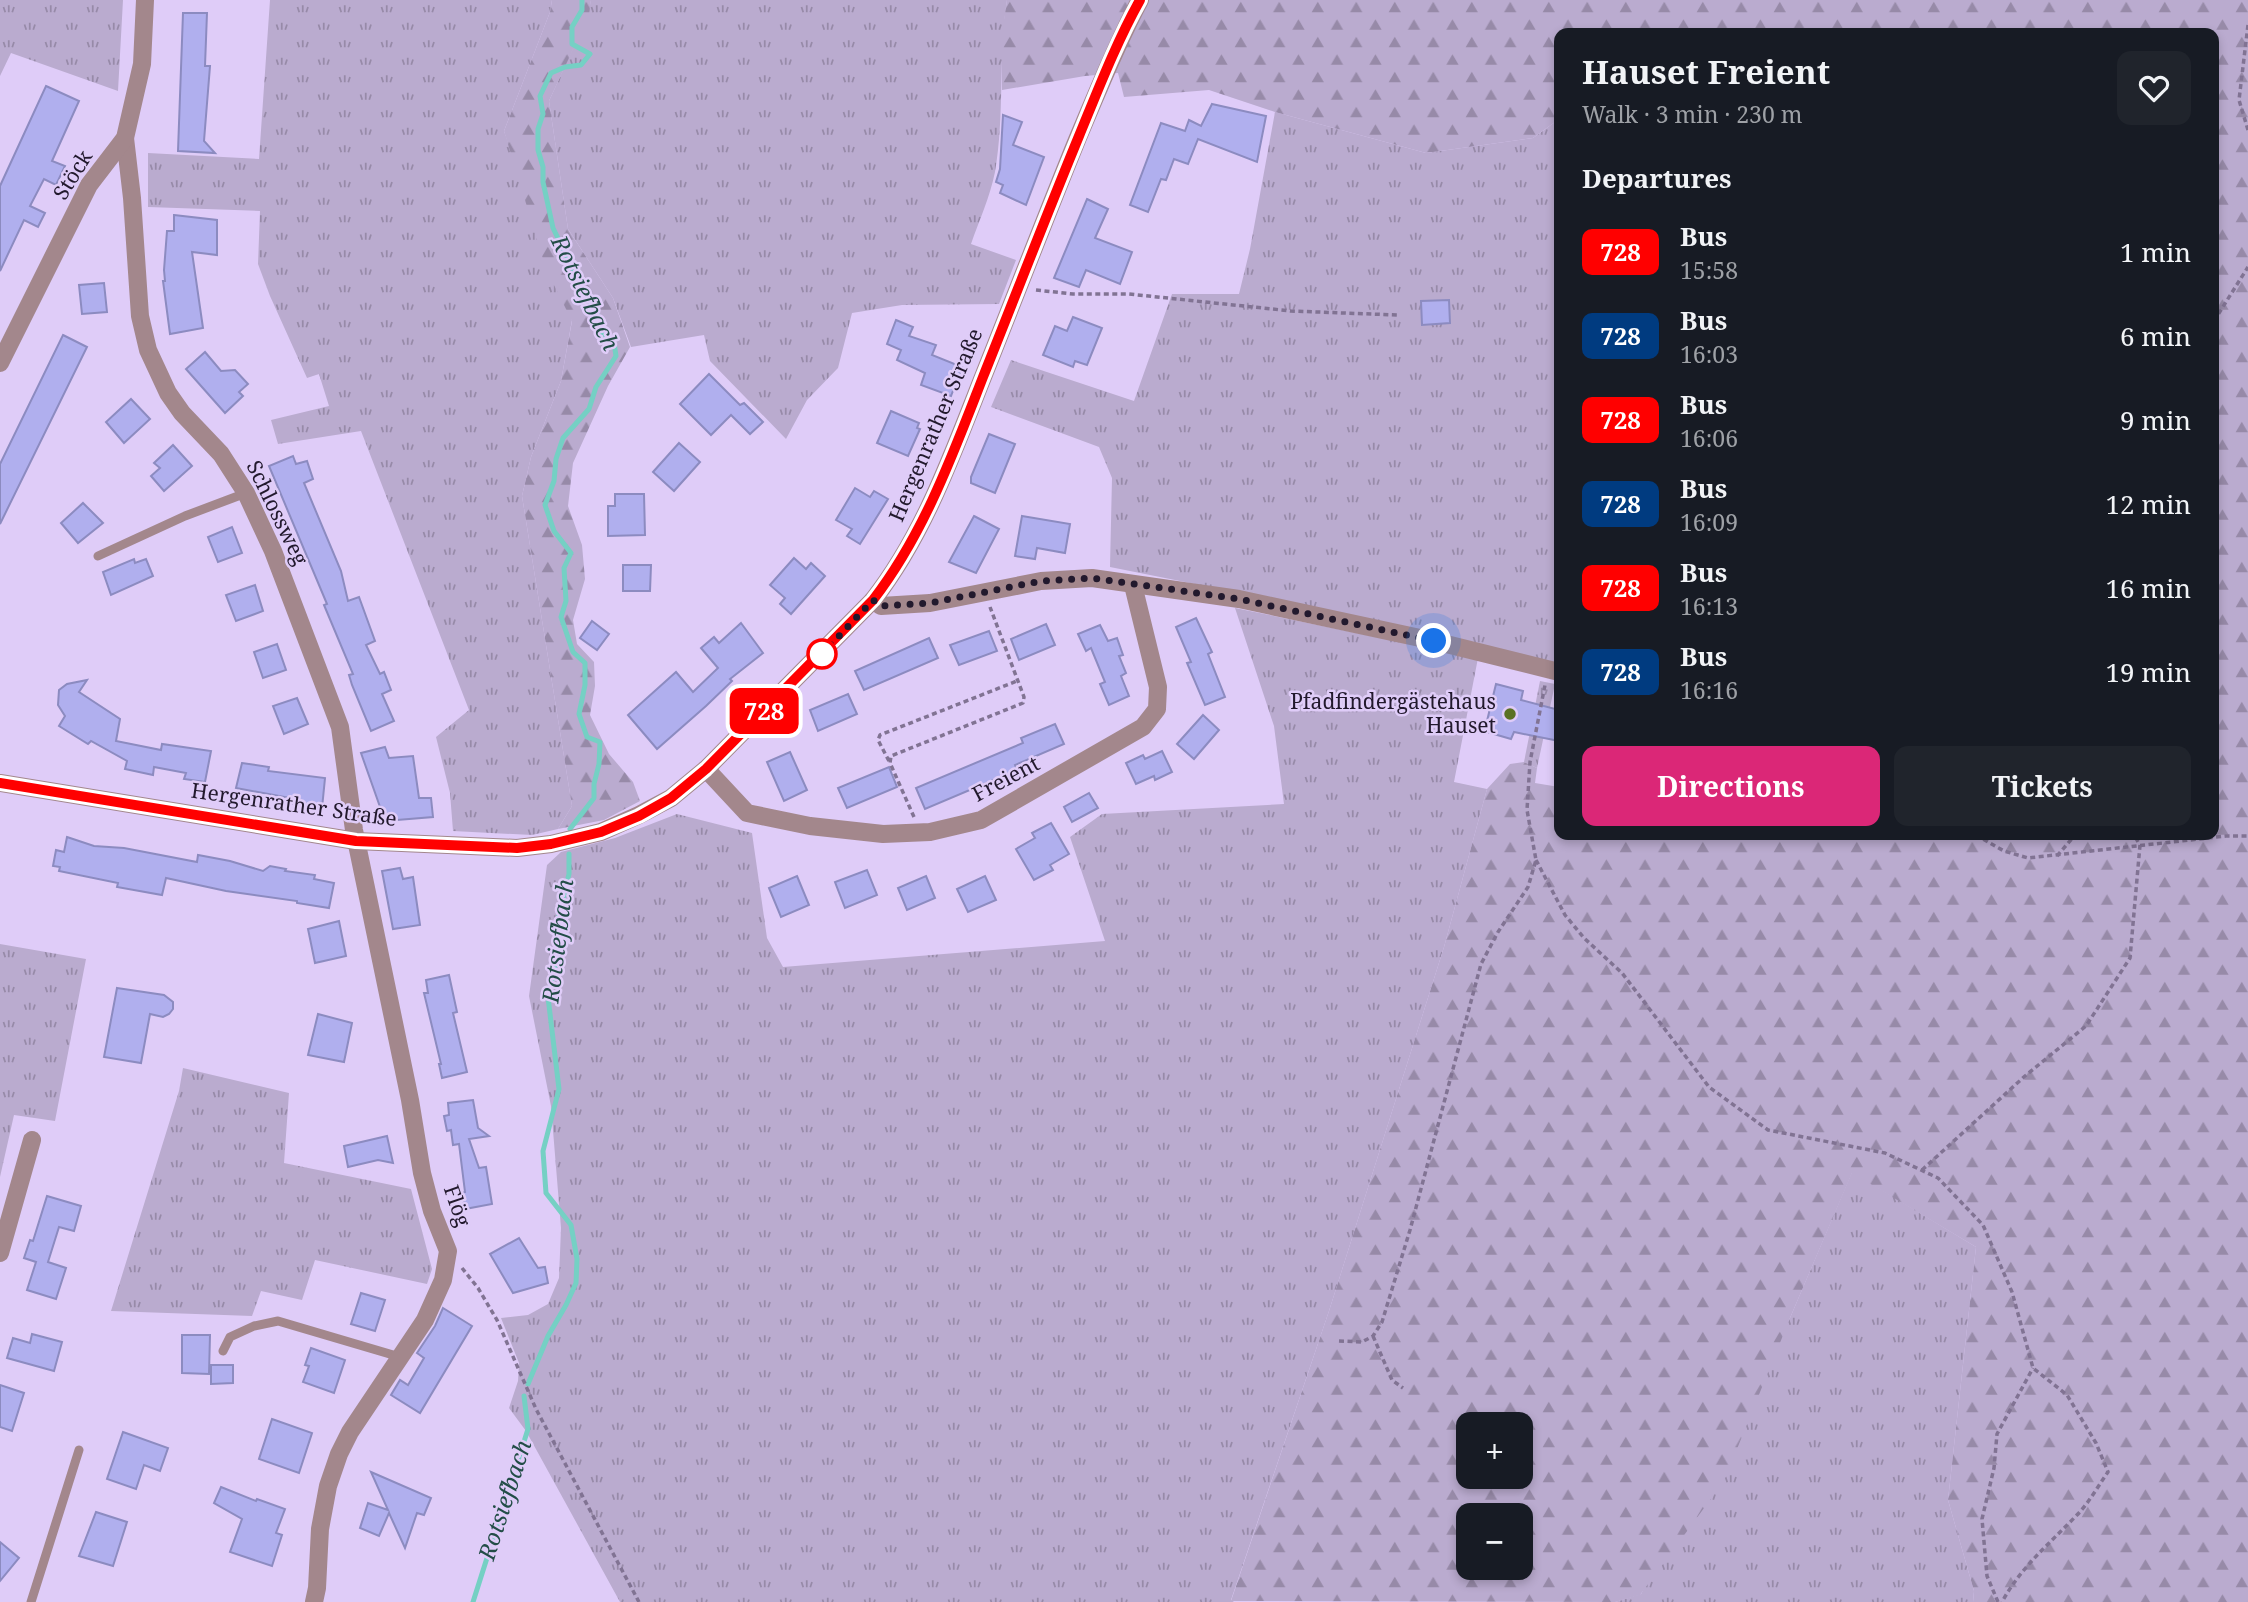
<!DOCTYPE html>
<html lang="en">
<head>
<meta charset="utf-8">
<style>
	body { margin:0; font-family:"Noto Serif",serif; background:#20242c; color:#f1f3f6; height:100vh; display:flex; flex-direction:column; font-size:26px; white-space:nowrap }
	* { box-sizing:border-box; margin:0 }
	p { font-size:23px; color:#9ea1a6 }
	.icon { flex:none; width:38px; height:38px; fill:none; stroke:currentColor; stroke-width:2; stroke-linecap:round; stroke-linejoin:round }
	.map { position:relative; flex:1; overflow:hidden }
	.drawer { position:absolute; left:1554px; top:28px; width:665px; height:812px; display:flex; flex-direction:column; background:#171b24; border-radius:14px; box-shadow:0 4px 10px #0003 }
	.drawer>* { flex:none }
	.badge { padding:0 14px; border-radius:10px; font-size:24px; line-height:46px }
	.tools { position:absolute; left:1456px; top:1412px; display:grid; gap:14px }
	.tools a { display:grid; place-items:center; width:77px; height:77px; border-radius:14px; background:#171b24; box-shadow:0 4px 10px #0003; font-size:35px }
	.you { position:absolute; width:35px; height:35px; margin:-18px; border:5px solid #fff; border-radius:50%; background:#1a73e8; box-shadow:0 0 0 10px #1a73e833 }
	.map>.badge { position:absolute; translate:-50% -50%; box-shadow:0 0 0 4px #fff }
	h2 { padding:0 28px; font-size:26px; line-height:63px }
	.round { display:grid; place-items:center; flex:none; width:74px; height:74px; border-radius:14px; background:#20242c }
	.overview { display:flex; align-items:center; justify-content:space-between; height:119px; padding:0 28px }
	h1 { font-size:33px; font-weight:700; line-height:52px }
	.primary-button { display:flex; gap:14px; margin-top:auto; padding:14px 28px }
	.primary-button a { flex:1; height:80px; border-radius:14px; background:#db2777; color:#fff; font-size:28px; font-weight:700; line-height:80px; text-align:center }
	.primary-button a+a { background:#20242c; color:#f1f3f6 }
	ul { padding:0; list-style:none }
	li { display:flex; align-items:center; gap:21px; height:84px; padding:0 28px }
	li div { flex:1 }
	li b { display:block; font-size:26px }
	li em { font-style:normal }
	li .badge { min-width:77px; font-weight:700; text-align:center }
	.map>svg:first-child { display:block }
</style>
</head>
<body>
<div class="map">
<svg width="2248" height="1602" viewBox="0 0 2248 1602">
	<defs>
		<pattern id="grass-tufts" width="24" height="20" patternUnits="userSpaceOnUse" patternTransform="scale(1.75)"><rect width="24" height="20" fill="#baabcf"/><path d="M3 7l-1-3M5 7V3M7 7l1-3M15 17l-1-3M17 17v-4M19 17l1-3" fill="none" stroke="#978aa8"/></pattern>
		<pattern id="forest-firs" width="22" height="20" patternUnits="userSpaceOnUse" patternTransform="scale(1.75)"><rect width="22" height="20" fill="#baabcf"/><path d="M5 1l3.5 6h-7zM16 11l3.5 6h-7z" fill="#978aa8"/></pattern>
	</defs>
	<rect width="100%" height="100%" fill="#dfccf8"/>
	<g fill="url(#grass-tufts)">
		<polygon points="0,0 123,0 118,91 11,53 0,76"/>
		<polygon points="270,0 552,0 550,12 504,131 572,320 561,381 531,457 522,496 572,806 558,829 532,835 453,831 450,793 436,737 469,710 361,431 278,444 271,420 329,406 319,374 307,378 270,296 258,264 260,211 148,207 148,153 259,159"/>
		<path d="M 591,0 L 1007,0 C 998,57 1005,115 995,172 C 990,197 979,221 971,244 L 1016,260 L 999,304 L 902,305 L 852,313 L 838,368 L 807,400 L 786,439 L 710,361 L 704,335 L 631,347 L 613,298 L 568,229 L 549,101 L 588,15 Z"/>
		<polygon points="1275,112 1426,153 1533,138 1559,119 1559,666 1230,591 1110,567 1112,478 1099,447 991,407 1011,360 1134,401 1172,294 1239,294 1250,249"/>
		<polygon points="1235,608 1478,658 1454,782 1487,789 1444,947 1329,1311 1231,1600 1234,1602 620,1602 526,1431 509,1408 518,1381 519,1363 501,1318 528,1315 548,1304 559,1278 561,1228 551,1106 529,996 547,865 561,852 615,838 677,814 752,833 767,938 783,967 1105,941 1070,837 1102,814 1284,804 1274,726"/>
		<polygon points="1540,681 1555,684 1537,768 1524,762"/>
		<polygon points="0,944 86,959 55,1121 14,1115 0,1177"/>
		<polygon points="183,1068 289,1093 284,1163 411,1189 432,1269 427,1284 315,1260 302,1300 261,1291 252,1316 111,1311 179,1091"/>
		<polygon points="1852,1172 1976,1247 1948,1500 1974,1591 1973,1602 1615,1602 1641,1594 1790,1318"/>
	</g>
	<g fill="url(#forest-firs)" fill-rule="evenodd">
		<polygon points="552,0 591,0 589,15 549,101 568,229 613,298 630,347 608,386 573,463 568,506 582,545 585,579 573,620 577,644 594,662 595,686 590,715 609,754 633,782 640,801 604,820 558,829 572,806 522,496 531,457 561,381 572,321 546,269 504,131 550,12"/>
		<path d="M 1007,0 L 2248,0 L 2248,1602 L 1973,1602 L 1974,1591 L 1948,1500 L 1976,1247 L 1852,1173 L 1790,1318 L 1724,1481 L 1640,1595 L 1615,1602 L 1231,1601 L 1329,1311 L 1444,947 L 1487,789 L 1510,764 L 1524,762 L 1537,768 L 1535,783 L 1559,787 L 1559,835 L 2214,835 L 2214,33 L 1559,33 L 1559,119 L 1533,138 L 1426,153 L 1275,112 L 1209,90 L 1124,97 L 1118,73 L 1085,76 L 1002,90 L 1002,33 ZM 1468,1424 L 1521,1424 L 1521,1477 L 1468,1477 ZM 1468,1516 L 1521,1516 L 1521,1568 L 1468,1568 Z"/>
	</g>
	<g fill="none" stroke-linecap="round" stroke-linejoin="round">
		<g stroke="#75d0c4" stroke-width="5">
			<polyline points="570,829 594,798 594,784 599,764 600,742 587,737 579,714 585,685 585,663 573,652 561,617 566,601 564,568 571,553 554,531 545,505 554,481 556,459 563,438 589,409 596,387 616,356 614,343 599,330 600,319 584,292 553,228 543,182 543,167 538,150 538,129 543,114 540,96 551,73 565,67 581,65 590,54 572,44 572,27 582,10 582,0"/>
			<polyline points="528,1384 548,1336 566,1305 576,1283 577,1259 571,1225 546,1193 543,1151 559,1089 548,997 556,962 557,923 569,874 569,854"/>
			<polyline points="473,1602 528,1429 524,1396"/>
		</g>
	</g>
	<g fill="#b0afee" stroke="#8c8bc0" stroke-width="2">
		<polygon points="183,13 207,13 205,66 210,66 204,141 215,153 178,151"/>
		<polygon points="46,86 79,101 52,161 65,166 56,185 44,179 30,206 45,213 38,227 24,220 0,271 0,186"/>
		<polygon points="1212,104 1266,116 1257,162 1198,139 1188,164 1174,159 1166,180 1161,179 1148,212 1130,205 1161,123 1185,131 1189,120 1201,126"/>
		<polygon points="1003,115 1022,122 1013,145 1044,157 1026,205 1000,193 1003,185 996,182 1000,169"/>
		<polygon points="1087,199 1108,209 1095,238 1132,252 1120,284 1086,270 1079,287 1054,278"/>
		<polygon points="174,215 217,220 217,255 192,252 203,328 170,334 163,281 165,281 164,270 167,231 174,231"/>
		<polygon points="104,283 107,312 82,314 79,285"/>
		<polygon points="1449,300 1450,323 1422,325 1421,301"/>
		<polygon points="1073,317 1102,328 1087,365 1075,361 1073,367 1043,355 1055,326 1067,331"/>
		<polygon points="896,320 913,327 909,336 936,345 932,355 962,367 951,396 921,385 925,373 897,360 901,350 887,344"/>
		<polygon points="63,335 87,347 0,524 0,464"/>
		<polygon points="205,352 221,371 235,370 248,384 239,392 243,396 225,413 186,369"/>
		<polygon points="709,374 740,405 744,403 763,422 750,434 731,415 711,435 680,404"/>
		<polygon points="131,399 150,419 124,443 106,422"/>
		<polygon points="891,411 919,423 917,428 920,429 908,456 877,443"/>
		<polygon points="989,434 1015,444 995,493 971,483 971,477"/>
		<polygon points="679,443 700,462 674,491 653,472"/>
		<polygon points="173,445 192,466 164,491 151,476 160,468 154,463"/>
		<polygon points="293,456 296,464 307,461 313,479 304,483 341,571 348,601 359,597 375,641 366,645 380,674 384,672 391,690 382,694 394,721 371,731 352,685 349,675 353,674 324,605 327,604 269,466"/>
		<polygon points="855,488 870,497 874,491 888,499 860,544 847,536 852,529 836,520"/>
		<polygon points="615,494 644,494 645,535 608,536 608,506 615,506"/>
		<polygon points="83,503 103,523 78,543 61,523"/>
		<polygon points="974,516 999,529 976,573 949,562"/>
		<polygon points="1022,516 1070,524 1065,553 1037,548 1035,559 1015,556"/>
		<polygon points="232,527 242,553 218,562 208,537"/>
		<polygon points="794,558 806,569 811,563 825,576 791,614 780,604 785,598 770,585"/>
		<polygon points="134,559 135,563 146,559 153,576 111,595 103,572"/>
		<polygon points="623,565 651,565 650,591 623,591"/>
		<polygon points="255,585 263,611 236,621 226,595"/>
		<polygon points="1196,618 1212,652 1208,654 1225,697 1205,705 1187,663 1191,662 1176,627"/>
		<polygon points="592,621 609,634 597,650 580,638"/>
		<polygon points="741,623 763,653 730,679 732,681 706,706 657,749 628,715 676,672 693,692 718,668 701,648 714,637 719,643"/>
		<polygon points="1046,624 1055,645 1019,660 1011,639"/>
		<polygon points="1100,625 1108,641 1117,638 1123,655 1119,656 1126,673 1121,676 1129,696 1109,705 1100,684 1105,682 1091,648 1086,651 1078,634"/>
		<polygon points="989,631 997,651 959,665 950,645"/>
		<polygon points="929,638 938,658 864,690 855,671"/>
		<polygon points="277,644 286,670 263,678 254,652"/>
		<polygon points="87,680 79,692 120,719 116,741 161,750 162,744 211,751 205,782 184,779 186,773 154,767 153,775 125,769 127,761 91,741 88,744 59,726 65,716 58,705 59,690 67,684"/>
		<polygon points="1496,684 1523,691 1521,700 1559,710 1559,741 1514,732 1511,739 1487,732 1489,725 1486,725"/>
		<polygon points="848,694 857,714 818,731 810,710"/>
		<polygon points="297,698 308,724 284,734 273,706"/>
		<polygon points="1203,715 1219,730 1194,759 1177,744"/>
		<polygon points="1055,724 1064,744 1015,765 1017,770 925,809 916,788 1023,743 1021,738"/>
		<polygon points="385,747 389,758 413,756 419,798 431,798 433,817 385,821 361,753"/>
		<polygon points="1162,751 1172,772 1155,780 1154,776 1136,784 1126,763 1143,755 1145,759"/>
		<polygon points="790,752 807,790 784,801 767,762"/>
		<polygon points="242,763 269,767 268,771 325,778 322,808 289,803 290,798 236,788"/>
		<polygon points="889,767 897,787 847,808 838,788"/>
		<polygon points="1089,793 1098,808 1072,822 1064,807"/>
		<polygon points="1051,823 1069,854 1050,865 1053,870 1034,880 1016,849 1035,838 1032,833"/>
		<polygon points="67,837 94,846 124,848 197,862 198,855 230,861 263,871 270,866 286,869 285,871 315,875 314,879 334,883 329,908 297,903 297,901 226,891 166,878 162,895 117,887 118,883 59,871 60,867 53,866 56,850 64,852"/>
		<polygon points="400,868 403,879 413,877 420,925 393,929 382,871"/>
		<polygon points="867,870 877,895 845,908 835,882"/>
		<polygon points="797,876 809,905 781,917 769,888"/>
		<polygon points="926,876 935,898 907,910 898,888"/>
		<polygon points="985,876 996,900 968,912 957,889"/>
		<polygon points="339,921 346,956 315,963 308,929"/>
		<polygon points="449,975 457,1012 453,1013 467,1072 442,1078 439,1064 441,1064 424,993 428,993 426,980"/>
		<polygon points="117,988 164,995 173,1002 173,1009 169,1014 163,1017 150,1014 141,1063 104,1057"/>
		<polygon points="318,1014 352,1023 344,1062 308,1055"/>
		<polygon points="473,1100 478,1128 489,1136 469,1139 479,1168 486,1167 492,1204 465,1209 462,1193 465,1192 459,1144 453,1145 451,1130 447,1131 444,1116 449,1115 448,1103"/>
		<polygon points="387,1136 393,1163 378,1160 348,1167 344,1146"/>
		<polygon points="47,1196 81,1206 74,1231 59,1227 48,1262 66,1268 56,1299 27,1290 36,1262 24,1258 30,1240 33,1241"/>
		<polygon points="519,1238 538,1268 545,1267 548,1283 513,1293 490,1254"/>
		<polygon points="361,1293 385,1300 375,1331 351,1324"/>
		<polygon points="443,1308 472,1326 420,1413 391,1395 400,1380 408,1385 424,1358 417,1353 435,1326"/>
		<polygon points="32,1334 62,1342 54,1371 7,1358 13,1338 30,1343"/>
		<polygon points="182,1335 210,1335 209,1374 182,1373"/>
		<polygon points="311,1348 345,1360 334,1393 303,1382 309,1366 305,1365"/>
		<polygon points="211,1365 233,1365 233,1383 211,1384"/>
		<polygon points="0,1385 24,1393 12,1431 0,1427"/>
		<polygon points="272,1419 312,1433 299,1473 259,1459"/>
		<polygon points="123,1432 168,1448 160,1471 144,1465 136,1489 107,1479"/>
		<polygon points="371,1472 431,1498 424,1515 417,1513 405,1548 389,1513 379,1536 360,1528 368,1503 388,1510"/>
		<polygon points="221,1487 256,1501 257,1499 285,1509 276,1533 282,1535 272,1566 230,1552 242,1519 214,1503"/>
		<polygon points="96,1512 127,1522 113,1566 79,1556"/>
		<polygon points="0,1542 19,1558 0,1581"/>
	</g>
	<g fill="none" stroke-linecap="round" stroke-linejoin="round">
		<g stroke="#817393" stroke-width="3.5" stroke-dasharray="5 3.5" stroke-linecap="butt">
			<polyline points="2248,25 2239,100 2248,130"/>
			<polyline points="1036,290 1073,294 1129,294 1291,311 1397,315"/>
			<polyline points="2214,321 2248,267"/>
			<polyline points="889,761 878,740 880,735 1017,681"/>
			<polyline points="914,817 890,763 891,756 1023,703 1024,697 990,607"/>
			<polyline points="1976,835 2004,851 2028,858 2226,836 2248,836"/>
			<polyline points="2057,856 2075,835"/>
			<path d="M 1536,860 L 1565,915 L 1584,938 L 1622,973 L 1709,1087 L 1768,1130 L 1885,1153 L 1938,1178 L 1983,1225 L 2012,1292 L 2033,1368 L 2067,1395 L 2096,1443 L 2108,1472 C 2098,1486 2089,1503 2076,1516 C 2049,1544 2021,1567 2002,1602"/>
			<polyline points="1922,1170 2025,1076 2086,1026 2130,958 2140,845 2134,835"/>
			<polyline points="462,1268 478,1288 497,1320 536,1409 639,1602"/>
			<polyline points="1373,1336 1392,1380 1403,1388"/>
			<polyline points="1339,1341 1362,1342 1373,1336 1382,1322 1410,1230 1481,964 1498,932 1528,887 1536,860 1527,810 1530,762 1545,685"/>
			<polyline points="1998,1602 1987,1576 1982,1519 1994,1468 1997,1434 2033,1368"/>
		</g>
		<g stroke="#a3878c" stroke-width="9">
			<polyline points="98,556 185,516 246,493"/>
			<polyline points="223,1351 230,1337 254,1326 278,1321 400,1357"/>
			<polyline points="31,1602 79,1450"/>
		</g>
		<g stroke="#a3878c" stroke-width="18">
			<polyline points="125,138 132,198 140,316 148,350 168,393 182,413 221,454 246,493 273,551 340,727 354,830 410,1100 422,1173 432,1211 448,1251 443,1280 425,1320 350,1432 339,1454 328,1486 320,1529 317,1588 314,1602"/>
			<polyline points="0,363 89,185 125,138 142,64 145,0"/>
			<polyline points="873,600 881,606 930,603 1041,581 1092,578 1239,599 1434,641 1559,672"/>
			<polyline points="706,769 747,813 810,826 883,834 930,832 981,820 1143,727 1157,709 1158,687 1133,585"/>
			<polyline points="0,1253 32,1140"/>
		</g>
		<path stroke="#a3878c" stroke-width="18" d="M 0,783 L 356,841 L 517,848 L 551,844 L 601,832 L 639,815 L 671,798 L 706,769 L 873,600 C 923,536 951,458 981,382 C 1013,302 1044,221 1077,140 C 1097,93 1116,45 1140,0"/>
	</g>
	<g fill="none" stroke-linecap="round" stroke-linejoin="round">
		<g stroke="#fff" stroke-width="16">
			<path id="line" d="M 0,783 L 356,841 L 517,848 L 551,844 L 601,832 L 639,816 L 671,798 L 706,769 L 873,600 C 924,534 953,454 983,377 C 1015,297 1046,216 1079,136 C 1098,90 1116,43 1140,0"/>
		</g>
		<use href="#line" stroke="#f00" stroke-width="10"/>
		<polyline stroke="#22192d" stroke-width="7" stroke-dasharray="0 12.6" points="822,654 873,600 881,606 930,603 1041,581 1092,578 1239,599 1434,641"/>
	</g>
	<circle fill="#fff" stroke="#f00" stroke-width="3.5" cx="822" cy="654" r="14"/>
	<circle fill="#5a7123" stroke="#dfccf8" stroke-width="2.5" cx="1510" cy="714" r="7"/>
	<g text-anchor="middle" stroke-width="5" stroke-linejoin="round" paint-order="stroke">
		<g font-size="21" fill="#22192d" stroke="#dfccf8">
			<text transform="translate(73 175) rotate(-58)" y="7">Stöck</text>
			<text transform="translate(936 425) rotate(-67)" y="7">Hergenrather Straße</text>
			<text transform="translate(277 513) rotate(64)" y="7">Schlossweg</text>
			<text transform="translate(1006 779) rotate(-28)" y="7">Freient</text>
			<text transform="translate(294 805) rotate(8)" y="7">Hergenrather Straße</text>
			<text transform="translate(457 1206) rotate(71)" y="7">Flög</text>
		</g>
		<g font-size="21" fill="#22192d" stroke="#dfccf8" text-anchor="end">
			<text x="1496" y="709">Pfadfindergästehaus<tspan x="1496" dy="24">Hauset</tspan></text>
		</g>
		<g font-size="23" font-style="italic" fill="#234d47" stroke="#dfccf8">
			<text transform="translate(585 293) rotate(64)" y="8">Rotsiefbach</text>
			<text transform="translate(558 941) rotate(-83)" y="8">Rotsiefbach</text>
			<text transform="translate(505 1500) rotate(-72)" y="8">Rotsiefbach</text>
		</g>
	</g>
</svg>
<div class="tools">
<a>+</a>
<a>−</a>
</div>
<div class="you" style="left:1434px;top:641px"></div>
<b class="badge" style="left:764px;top:711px;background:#f00;color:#fff">728</b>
<section class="drawer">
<div class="overview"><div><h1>Hauset Freient</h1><p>Walk · 3 min · 230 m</p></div><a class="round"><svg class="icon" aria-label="heart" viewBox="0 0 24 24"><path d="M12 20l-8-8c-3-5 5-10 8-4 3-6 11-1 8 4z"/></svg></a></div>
<h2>Departures</h2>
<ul>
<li><span class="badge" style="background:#f00;color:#fff">728</span><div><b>Bus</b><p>15:58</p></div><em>1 min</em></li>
<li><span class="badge" style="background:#003b80;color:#fff">728</span><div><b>Bus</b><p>16:03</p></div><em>6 min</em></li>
<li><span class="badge" style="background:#f00;color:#fff">728</span><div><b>Bus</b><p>16:06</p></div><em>9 min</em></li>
<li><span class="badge" style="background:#003b80;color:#fff">728</span><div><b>Bus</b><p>16:09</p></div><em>12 min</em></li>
<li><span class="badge" style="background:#f00;color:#fff">728</span><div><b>Bus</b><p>16:13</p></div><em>16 min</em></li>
<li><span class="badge" style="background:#003b80;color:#fff">728</span><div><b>Bus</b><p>16:16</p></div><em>19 min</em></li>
</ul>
<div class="primary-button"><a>Directions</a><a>Tickets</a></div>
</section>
</div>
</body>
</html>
